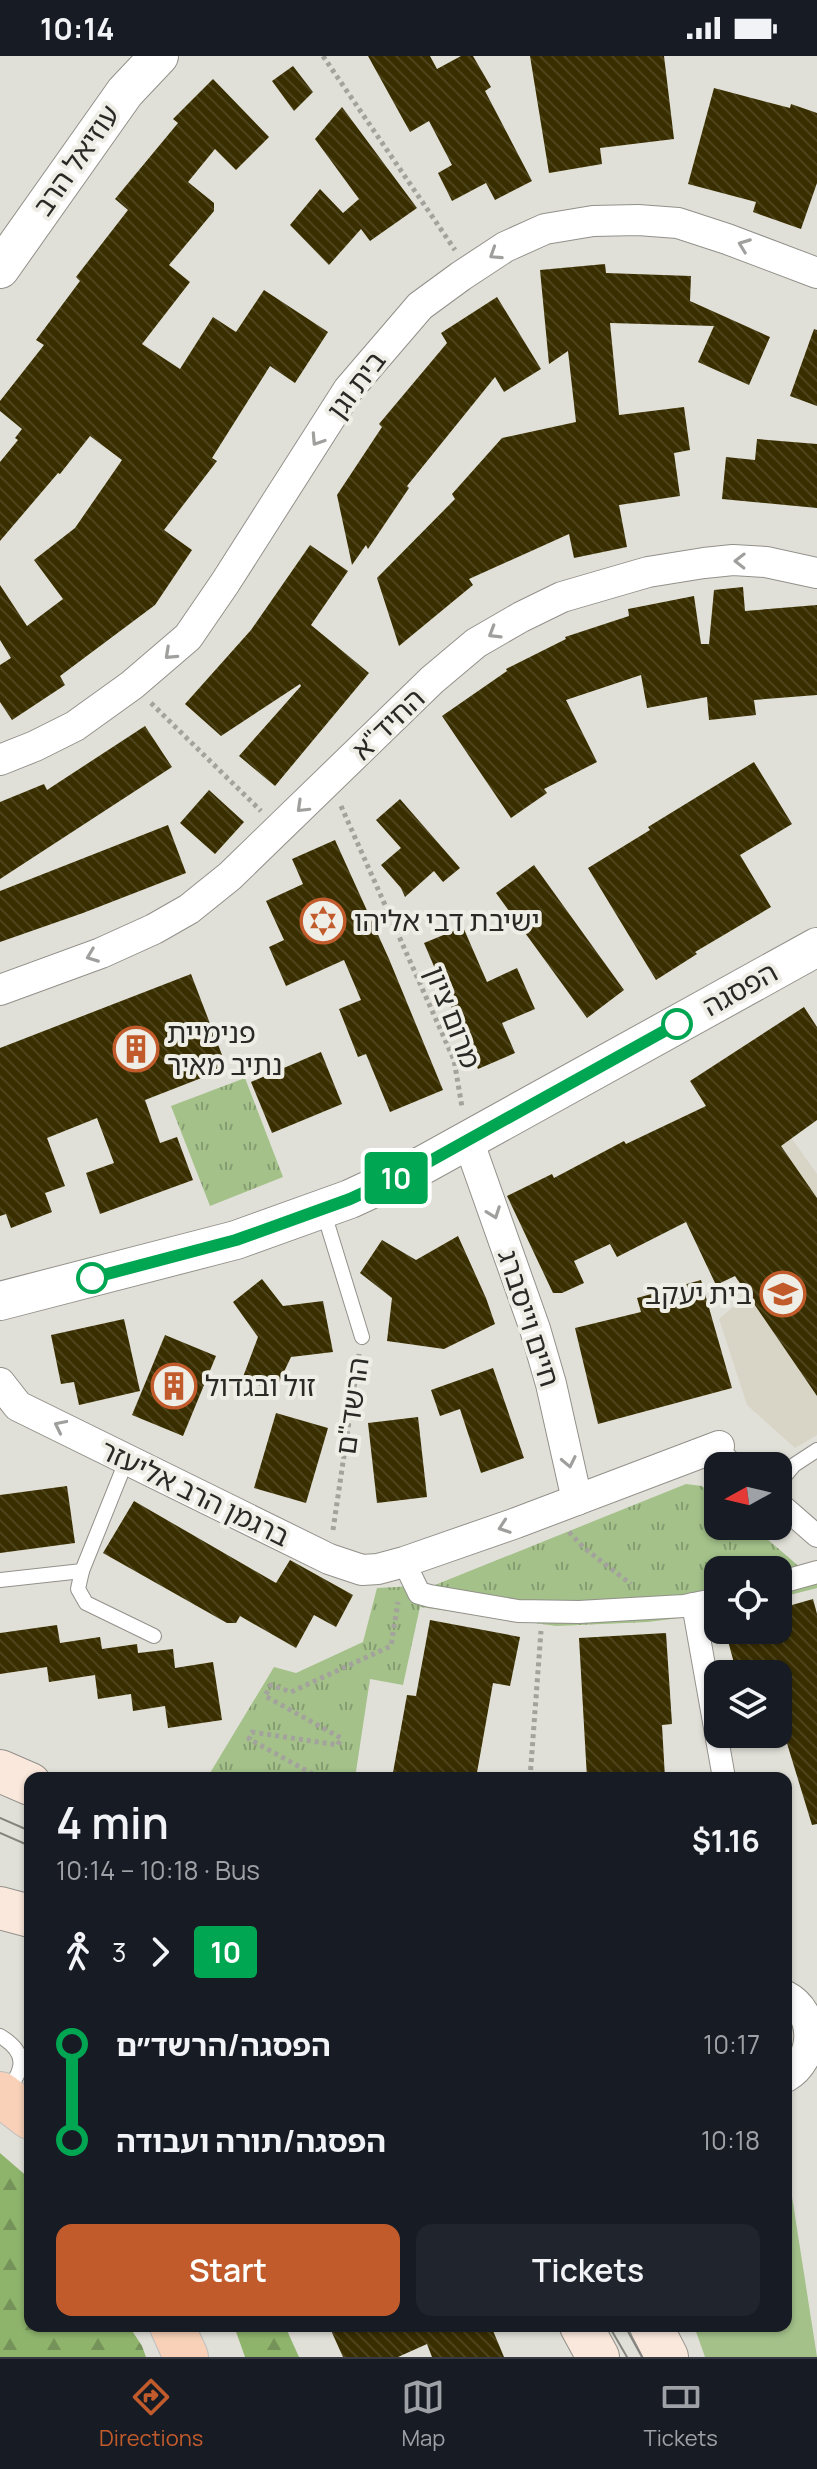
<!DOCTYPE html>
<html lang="en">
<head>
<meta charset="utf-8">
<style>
	body { margin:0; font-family:Manrope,"Noto Sans Hebrew",sans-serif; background:#20242c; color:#f1f3f6; height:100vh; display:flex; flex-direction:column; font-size:30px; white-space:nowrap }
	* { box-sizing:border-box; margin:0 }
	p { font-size:26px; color:#9ea1a6 }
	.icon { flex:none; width:44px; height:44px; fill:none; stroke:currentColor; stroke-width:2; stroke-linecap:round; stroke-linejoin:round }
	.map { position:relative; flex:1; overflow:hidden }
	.sheet { position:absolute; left:24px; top:1716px; width:768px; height:560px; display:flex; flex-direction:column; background:#171b24; border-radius:16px; box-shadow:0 2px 6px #0004 }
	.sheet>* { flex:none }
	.badge { padding:0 16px; border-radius:6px; font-size:28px; line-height:52px }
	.needle { width:52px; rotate:262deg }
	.fabs { position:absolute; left:704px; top:1396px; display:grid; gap:16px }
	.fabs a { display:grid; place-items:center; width:88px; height:88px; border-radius:16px; background:#171b24; box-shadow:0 2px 6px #0004; font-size:40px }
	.map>.badge { position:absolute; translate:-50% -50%; box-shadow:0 0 0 4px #fff }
	.legs { display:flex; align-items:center; gap:12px; height:88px; padding:0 32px; font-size:26px }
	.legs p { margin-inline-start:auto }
	.head { display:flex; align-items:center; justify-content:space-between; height:136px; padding:0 32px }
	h1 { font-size:44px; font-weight:600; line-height:60px }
	.button { display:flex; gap:16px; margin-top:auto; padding:16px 32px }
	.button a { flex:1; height:92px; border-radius:16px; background:#c15b2c; color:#fff; font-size:32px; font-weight:600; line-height:92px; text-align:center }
	.button a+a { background:#20242c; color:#f1f3f6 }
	ul { padding:0 32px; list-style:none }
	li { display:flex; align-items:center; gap:28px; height:96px; font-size:30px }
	li i { display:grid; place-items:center; width:12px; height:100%; margin:0 10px; background:currentColor }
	li i::after { content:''; width:20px; height:20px; margin:-10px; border:6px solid; border-radius:50%; background:#171b24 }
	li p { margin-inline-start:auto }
	li:first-child i { background:linear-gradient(#0000 50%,currentColor 0) }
	li:last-child i { background:linear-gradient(currentColor 50%,#0000 0) }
	.status { display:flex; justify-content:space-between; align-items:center; height:56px; padding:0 40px; background:#171b24; direction:ltr }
	.status svg { height:22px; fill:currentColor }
	.dock { display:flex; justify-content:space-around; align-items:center; height:112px; border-top:2px solid #363941; background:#171b24; font-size:22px; color:#9ea1a6 }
	.dock a { display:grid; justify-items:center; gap:4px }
	.dock .selected { color:#c15b2c }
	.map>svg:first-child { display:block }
</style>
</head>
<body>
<div class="status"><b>10:14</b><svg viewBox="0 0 49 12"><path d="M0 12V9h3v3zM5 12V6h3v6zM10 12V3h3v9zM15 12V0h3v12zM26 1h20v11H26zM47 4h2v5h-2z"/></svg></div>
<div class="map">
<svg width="817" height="2301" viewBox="0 0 817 2301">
	<defs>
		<pattern id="forest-firs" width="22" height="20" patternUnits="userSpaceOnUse" patternTransform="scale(2)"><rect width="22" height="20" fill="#8eb46c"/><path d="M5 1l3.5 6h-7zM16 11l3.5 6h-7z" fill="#749259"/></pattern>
		<pattern id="park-tufts" width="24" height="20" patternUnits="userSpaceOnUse" patternTransform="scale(2)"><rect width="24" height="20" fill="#a3c189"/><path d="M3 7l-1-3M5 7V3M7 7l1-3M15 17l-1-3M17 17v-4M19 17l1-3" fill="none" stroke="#859d70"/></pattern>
		<pattern id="building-back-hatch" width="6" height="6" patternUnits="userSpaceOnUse" patternTransform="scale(2)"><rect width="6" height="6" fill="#392e00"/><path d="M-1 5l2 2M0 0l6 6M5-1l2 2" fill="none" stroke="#4d441c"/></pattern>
	</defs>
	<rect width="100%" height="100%" fill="#e1e0d8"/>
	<polygon fill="#d8d5c7" points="778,1063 817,1118 817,1379 795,1392 747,1349 719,1263 777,1213"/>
	<polygon fill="#a3c189" points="786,2102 817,2301 705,2301 694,2270 786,2270"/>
	<g fill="url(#forest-firs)">
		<polygon points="0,2097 30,2123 30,2270 129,2270 142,2290 146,2301 0,2301"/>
		<polygon points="234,2270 285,2270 299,2301 245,2301"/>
	</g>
	<g fill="url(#park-tufts)">
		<polygon points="245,1022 283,1121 210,1150 171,1050"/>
		<polygon points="686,1428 702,1430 718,1443 718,1470 752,1470 817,1526 817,1532 778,1542 778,1514 718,1514 718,1557 648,1566 556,1570 420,1551 403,1629 370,1623 355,1722 207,1722 274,1611 296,1617 363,1586 377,1532 435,1529"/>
	</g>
	<g fill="url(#building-back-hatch)">
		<polygon points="368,0 430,0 437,13 461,0 473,0 491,31 485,35 532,125 495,144 486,127 452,145 438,117 452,109 429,65 410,76"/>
		<polygon points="530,0 664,0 674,83 600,92 602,108 549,117"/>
		<polygon points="293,10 313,36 294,55 272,25"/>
		<polygon points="213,23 269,81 236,114 215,93 188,126 214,147 214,155 169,209 190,226 142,288 180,313 213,261 236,276 264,234 328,276 295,327 270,310 212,402 217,405 164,474 192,494 155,549 60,620 65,629 12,664 0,646 0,609 11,602 0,584 0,529 27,570 63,543 34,504 75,472 122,404 90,380 60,418 58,417 0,485 0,406 18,384 15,382 22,373 0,355 0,345 44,289 36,284 80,225 76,221 128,154 115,143 178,67 173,63"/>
		<polygon points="714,32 790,52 791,48 817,57 817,127 801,173 753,156 756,146 688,128"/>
		<polygon points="342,51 417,152 370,185 361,173 329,209 290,169 320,133 343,157 359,143 315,83"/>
		<polygon points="605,208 606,217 691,220 690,245 770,281 749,329 698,306 714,270 610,267 619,359 684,351 690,394 674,397 680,440 619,449 627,491 574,502 569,478 469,523 473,529 399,590 377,522 455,443 452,438 502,382 576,366 568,295 549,308 540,214"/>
		<polygon points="497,241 541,313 504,336 495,321 407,430 409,432 368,493 366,489 352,509 337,439 382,371 379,368 447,287 441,277"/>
		<polygon points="814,273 817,274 817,350 790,340"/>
		<polygon points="757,383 817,388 817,452 722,443 726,401 755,404"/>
		<polygon points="310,489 348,515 311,569 369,617 275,730 239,700 301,630 300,628 221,680 185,648 251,574"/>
		<polygon points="743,531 745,555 817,549 817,639 754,644 756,659 709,664 707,641 647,652 641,619 566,644 597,706 544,733 547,737 511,762 442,660 507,615 506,613 566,583 565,581 629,560 628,553 694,540 701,588 709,588 714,534"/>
		<polygon points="145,670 172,711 0,823 0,746 44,728 47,734"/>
		<polygon points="754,706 792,768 740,799 771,851 695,896 697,898 656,924 588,812 650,774 648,771"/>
		<polygon points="209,734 244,766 215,798 180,767"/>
		<polygon points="400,743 460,812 443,826 434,815 405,841 401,832 381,809 401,792 376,764"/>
		<polygon points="168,769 186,817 83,857 0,886 0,835"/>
		<polygon points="335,784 389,903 443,1034 390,1056 366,998 358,1001 339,953 361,944 344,904 286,930 269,891 284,884 266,845 303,828 292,803"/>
		<polygon points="534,809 624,934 587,962 496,837"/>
		<polygon points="463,871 487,926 517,912 535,953 502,967 515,997 478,1013 424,887"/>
		<polygon points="191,918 227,1012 145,1044 160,1087 177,1081 193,1124 100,1158 86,1117 114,1107 97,1062 47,1082 65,1130 45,1137 52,1156 11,1172 6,1158 0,1160 0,992"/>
		<polygon points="804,951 817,971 817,1064 781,1090 817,1142 817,1340 735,1220 716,1229 686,1166 617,1201 610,1188 574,1205 584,1227 562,1237 553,1237 507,1140 552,1118 554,1122 624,1085 626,1088 706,1050 690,1025"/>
		<polygon points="321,996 342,1048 272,1077 251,1026"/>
		<polygon points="458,1180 486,1242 495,1268 444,1293 387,1285 392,1242 360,1217 382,1184 416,1204"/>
		<polygon points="262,1223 283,1250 323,1245 333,1296 291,1301 274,1337 243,1321 258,1281 233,1246"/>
		<polygon points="701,1224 732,1332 598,1368 575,1272 641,1256 637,1242"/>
		<polygon points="124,1263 140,1335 79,1349 74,1326 61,1328 51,1279"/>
		<polygon points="165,1279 216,1300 183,1380 132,1359"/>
		<polygon points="493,1312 524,1402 481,1417 460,1353 440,1360 431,1334"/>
		<polygon points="276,1357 328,1372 306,1447 254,1432"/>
		<polygon points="418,1361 427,1441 377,1447 368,1367"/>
		<polygon points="67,1430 75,1487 0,1497 0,1439"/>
		<polygon points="134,1445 276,1527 290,1504 353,1539 336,1571 314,1559 296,1592 240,1560 236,1567 227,1567 103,1497"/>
		<polygon points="813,1543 817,1558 817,1768 812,1769 778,1658 778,1618 737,1618 725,1574 778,1574 778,1553"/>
		<polygon points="430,1564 520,1581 510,1630 493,1627 476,1722 392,1722 407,1639 416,1640"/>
		<polygon points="57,1569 60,1587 100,1581 102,1593 137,1588 138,1597 173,1593 175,1612 213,1606 222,1664 168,1672 165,1650 133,1655 131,1638 98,1643 95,1619 49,1626 47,1611 0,1618 0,1577"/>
		<polygon points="666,1577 672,1668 662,1669 665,1722 587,1722 579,1582"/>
		<polygon points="329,2270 491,2270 504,2301 432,2301 427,2288 398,2301 343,2301"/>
	</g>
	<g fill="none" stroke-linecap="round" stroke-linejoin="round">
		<g stroke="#92908a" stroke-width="16">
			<g id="service">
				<polyline points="323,1154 362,1281"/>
				<polyline points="719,1390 740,1410"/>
				<polyline points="778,1428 794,1409 817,1394"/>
				<polyline points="82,1515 78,1533 86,1547 154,1580"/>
				<polyline points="0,1524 82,1515 127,1403"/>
				<path d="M 0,1980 C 30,1998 23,2015 5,2038"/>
			</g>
		</g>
		<g stroke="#92908a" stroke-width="24">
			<g id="pedestrian">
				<polyline points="778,1446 817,1480"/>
				<polyline points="404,1506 419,1537 430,1540 518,1555 579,1556 684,1550 718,1543"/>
				<polyline points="778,1527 817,1516"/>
				<polyline points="693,1548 724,1722"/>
			</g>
		</g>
		<g stroke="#92908a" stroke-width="32">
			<g id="minor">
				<polyline points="0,704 35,690 75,670 132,629 188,581 225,527 348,334 420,250 461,220 505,191 545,173 593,165 638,164 678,167 727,183 817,217"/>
				<polyline points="0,934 101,897 154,873 189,853 230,820 432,624 476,587 521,561 562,541 648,516 704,507 733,504 766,506 817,517"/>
				<polyline points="468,1084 535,1273 551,1328 577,1444"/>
				<polyline points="0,1327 18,1350 329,1503 362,1514 378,1513 404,1506 516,1467 719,1390"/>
				<path d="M 786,1940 C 817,1956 817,2003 786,2021"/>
			</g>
		</g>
		<g stroke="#92908a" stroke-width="40">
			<g id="tertiary">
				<polyline points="0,213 125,36 159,0"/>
				<polyline points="0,1245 236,1184 350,1143 423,1109 817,891"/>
			</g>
		</g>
		<g stroke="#92908a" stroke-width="44">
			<g id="secondary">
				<polyline points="0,1715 30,1728"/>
				<polyline points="0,1852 30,1860"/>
				<polyline points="581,2270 598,2301"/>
				<polyline points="651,2270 667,2301"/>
			</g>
		</g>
		<g stroke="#bfbfbe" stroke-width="46">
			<g id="primary">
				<polyline points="0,2038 30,2061"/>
				<polyline points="172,2270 186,2301"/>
			</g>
		</g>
		<g stroke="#a3a29c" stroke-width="5" stroke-dasharray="4 4" stroke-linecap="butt">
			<polyline points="323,0 455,194"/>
			<polyline points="151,647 261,755"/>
			<polyline points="341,750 454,1004 462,1051"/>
			<polyline points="333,1474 359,1298"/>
			<polyline points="569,1476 584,1492 631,1528"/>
			<polyline points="228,1722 244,1722"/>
			<polyline points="320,1722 249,1683 252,1676 338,1689 341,1682 265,1640 271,1629 291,1636 391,1590 398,1546"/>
			<polyline points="530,1722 541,1575"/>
		</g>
		<use href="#service" stroke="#fff" stroke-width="14"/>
		<use href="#pedestrian" stroke="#fff" stroke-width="22"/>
		<use href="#minor" stroke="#fff" stroke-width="30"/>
		<use href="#tertiary" stroke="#fff" stroke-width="38"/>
		<use href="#secondary" stroke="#fbe8dc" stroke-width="42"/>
		<use href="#primary" stroke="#f8d1b8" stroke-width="44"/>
		<g stroke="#84837e" stroke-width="2">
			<polyline points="0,1762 30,1775"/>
			<polyline points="0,1777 30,1790"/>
			<polyline points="609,2270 627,2301"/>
			<polyline points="625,2270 642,2301"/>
		</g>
	</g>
	<defs><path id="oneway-chevron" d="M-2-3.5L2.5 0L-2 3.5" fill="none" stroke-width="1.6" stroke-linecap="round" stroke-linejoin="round" transform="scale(2)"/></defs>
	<g stroke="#9f9f9d">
		<use href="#oneway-chevron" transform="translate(744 189) rotate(-159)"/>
		<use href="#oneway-chevron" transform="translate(495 198) rotate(147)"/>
		<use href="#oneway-chevron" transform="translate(317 384) rotate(123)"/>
		<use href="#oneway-chevron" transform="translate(740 505) rotate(-179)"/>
		<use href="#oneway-chevron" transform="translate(494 577) rotate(149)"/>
		<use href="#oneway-chevron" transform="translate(170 598) rotate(137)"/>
		<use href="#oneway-chevron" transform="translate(302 751) rotate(136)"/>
		<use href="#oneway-chevron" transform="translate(92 900) rotate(159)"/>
		<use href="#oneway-chevron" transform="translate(494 1157) rotate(70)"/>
		<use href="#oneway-chevron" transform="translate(60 1370) rotate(-154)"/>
		<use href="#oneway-chevron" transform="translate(569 1406) rotate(78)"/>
		<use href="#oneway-chevron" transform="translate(504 1471) rotate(161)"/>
	</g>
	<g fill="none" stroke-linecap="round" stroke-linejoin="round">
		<g stroke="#fff" stroke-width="18">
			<polyline id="line-1" points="92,1222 236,1184 350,1143 423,1109 677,968"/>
		</g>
		<use href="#line-1" stroke="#00a651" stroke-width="12"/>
	</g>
	<defs>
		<g id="synagogue-ring" transform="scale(2.3)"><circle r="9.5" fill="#eeede6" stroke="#c15b2c" stroke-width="1.5"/><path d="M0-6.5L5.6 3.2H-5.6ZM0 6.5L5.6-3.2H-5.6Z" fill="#c15b2c"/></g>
		<g id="building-ring" transform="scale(2.3)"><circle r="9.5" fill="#eeede6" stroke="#c15b2c" stroke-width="1.5"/><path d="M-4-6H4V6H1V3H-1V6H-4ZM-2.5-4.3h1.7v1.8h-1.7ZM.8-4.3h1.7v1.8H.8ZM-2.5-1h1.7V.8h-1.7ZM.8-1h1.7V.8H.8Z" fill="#c15b2c"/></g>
		<g id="school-ring" transform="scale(2.3)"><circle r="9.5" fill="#eeede6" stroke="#c15b2c" stroke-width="1.5"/><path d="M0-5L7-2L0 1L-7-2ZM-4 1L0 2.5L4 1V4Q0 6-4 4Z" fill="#c15b2c"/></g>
	</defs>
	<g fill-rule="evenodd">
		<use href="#synagogue-ring" x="323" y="865"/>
		<use href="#building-ring" x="136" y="993"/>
		<use href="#school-ring" x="783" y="1238"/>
		<use href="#building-ring" x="174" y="1330"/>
	</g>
	<g fill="#fff" stroke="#00a651" stroke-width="4">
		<circle cx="677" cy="968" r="14"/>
		<circle cx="92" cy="1222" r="14"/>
	</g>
	<g text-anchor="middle" stroke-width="8" stroke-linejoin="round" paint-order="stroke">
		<g font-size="28" fill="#292926" stroke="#eeede6">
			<text transform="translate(76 104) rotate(-55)" y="10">עוזיאל הרב</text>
			<text transform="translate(356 329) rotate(-53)" y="10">בית וגן</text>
			<text transform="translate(388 668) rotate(-44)" y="10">החיד"א</text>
			<text transform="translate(740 933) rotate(-29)" y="10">הפסגה</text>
			<text transform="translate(453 961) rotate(69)" y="10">מרום ציון</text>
			<text transform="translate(529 1262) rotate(72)" y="10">חיים וייסברג</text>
			<text transform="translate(352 1350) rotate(-82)" y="10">הרשד"ם</text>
			<text transform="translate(195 1437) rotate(26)" y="10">ברגמן הרב אליעזר</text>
		</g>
		<g font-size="28" fill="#292926" stroke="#eeede6" text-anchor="start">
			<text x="354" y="875">ישיבת דבי אליהו</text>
			<text x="167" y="987">פנימיית<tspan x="167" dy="32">נתיב מאיר</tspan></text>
			<text x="752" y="1248" text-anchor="end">בית יעקב</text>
			<text x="205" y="1340">זול ובגדול</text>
		</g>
	</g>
</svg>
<div class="fabs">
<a><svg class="needle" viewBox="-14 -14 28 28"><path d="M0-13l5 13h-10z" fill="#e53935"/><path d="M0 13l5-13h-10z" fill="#9ea1a6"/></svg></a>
<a><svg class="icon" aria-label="locate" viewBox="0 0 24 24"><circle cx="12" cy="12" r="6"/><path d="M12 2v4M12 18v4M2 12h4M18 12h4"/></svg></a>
<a><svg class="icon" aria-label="layers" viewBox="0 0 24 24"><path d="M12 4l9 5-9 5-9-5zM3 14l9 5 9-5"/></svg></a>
</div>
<b class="badge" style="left:396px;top:1122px;background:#00a651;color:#fff">10</b>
<section class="sheet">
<div class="head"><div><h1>4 min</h1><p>10:14 – 10:18 · Bus</p></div><b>$1.16</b></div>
<div class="legs"><svg class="icon" aria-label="walk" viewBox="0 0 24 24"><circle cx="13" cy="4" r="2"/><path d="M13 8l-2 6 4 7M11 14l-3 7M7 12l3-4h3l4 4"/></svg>3<svg class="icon" aria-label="forward" viewBox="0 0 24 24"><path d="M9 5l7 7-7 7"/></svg><b class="badge" style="background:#00a651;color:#fff">10</b></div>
<ul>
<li><i style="color:#00a651"></i><b>הפסגה/הרשד״ם</b><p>10:17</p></li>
<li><i style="color:#00a651"></i><b>הפסגה/תורה ועבודה</b><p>10:18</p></li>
</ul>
<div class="button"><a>Start</a><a>Tickets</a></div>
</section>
</div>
<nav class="dock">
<a class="selected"><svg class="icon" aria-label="directions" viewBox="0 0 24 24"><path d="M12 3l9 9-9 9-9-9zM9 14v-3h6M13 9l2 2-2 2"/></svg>Directions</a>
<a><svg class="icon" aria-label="map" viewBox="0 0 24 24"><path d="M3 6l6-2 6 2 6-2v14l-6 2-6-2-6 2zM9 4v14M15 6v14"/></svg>Map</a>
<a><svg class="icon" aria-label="tickets" viewBox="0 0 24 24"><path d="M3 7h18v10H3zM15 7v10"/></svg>Tickets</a>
</nav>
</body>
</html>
